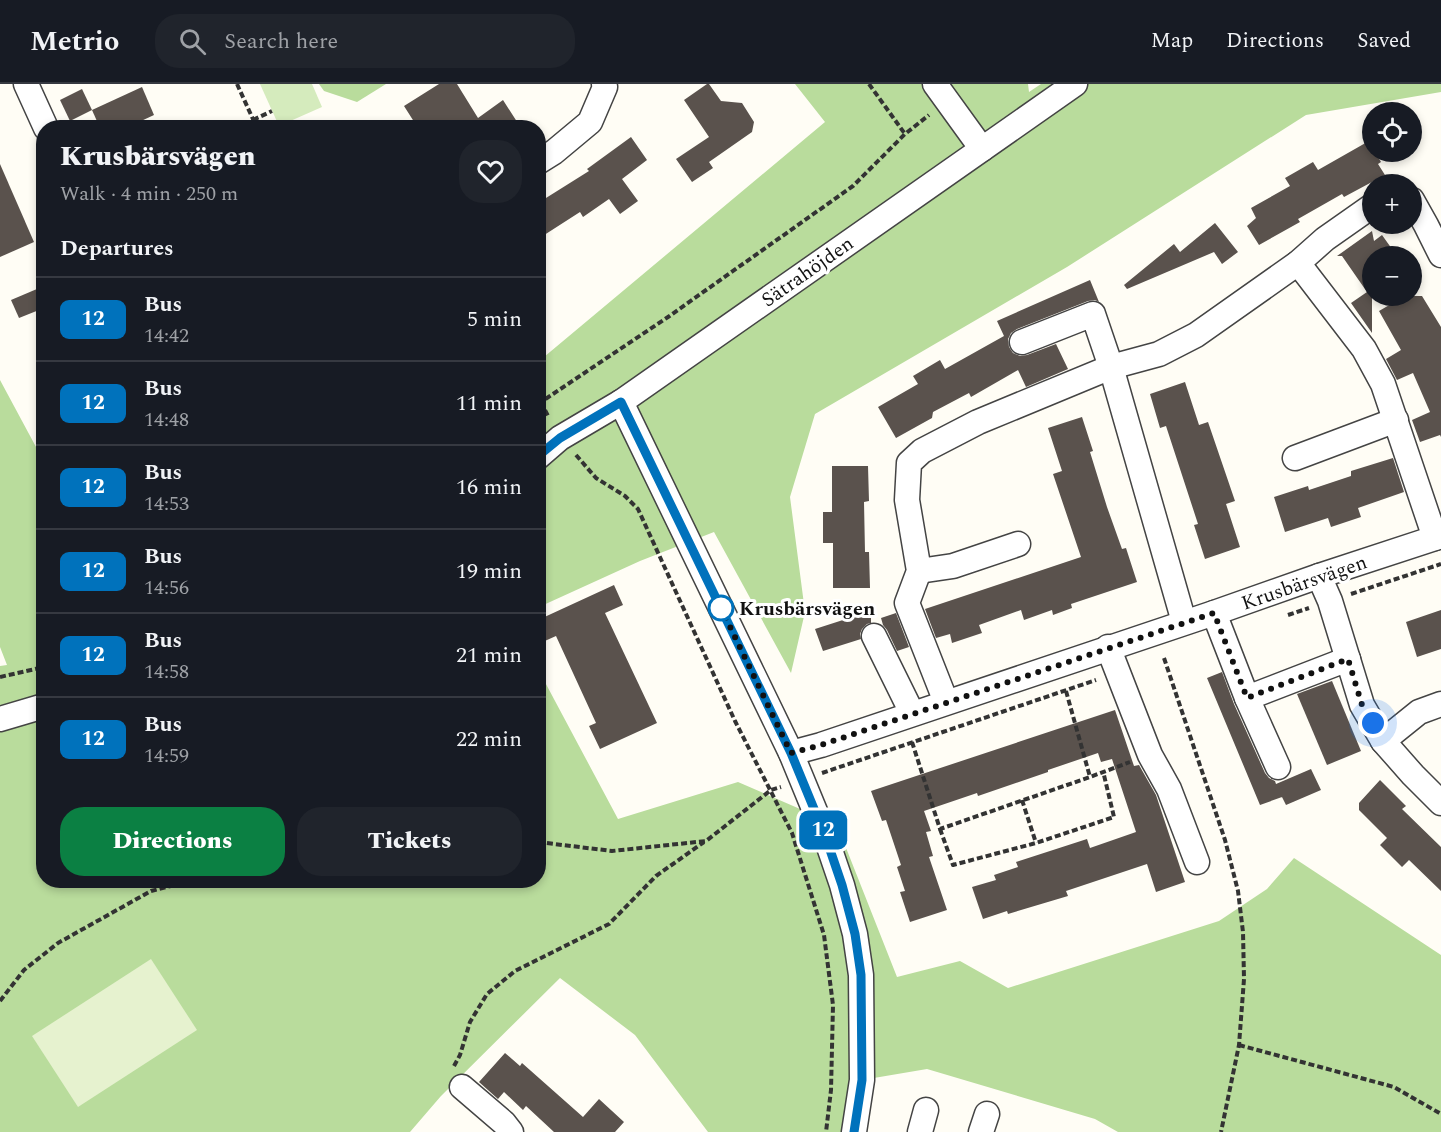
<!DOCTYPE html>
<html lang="en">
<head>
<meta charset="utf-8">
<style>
	body { margin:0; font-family:Spectral,serif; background:#20242c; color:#f1f3f6; height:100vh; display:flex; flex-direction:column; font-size:22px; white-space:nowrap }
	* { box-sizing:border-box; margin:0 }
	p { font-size:20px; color:#9ea1a6 }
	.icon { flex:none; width:33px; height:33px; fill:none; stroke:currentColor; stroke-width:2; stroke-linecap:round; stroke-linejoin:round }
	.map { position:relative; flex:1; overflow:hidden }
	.drawer { position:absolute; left:36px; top:36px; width:510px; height:768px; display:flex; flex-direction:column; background:#171b24; border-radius:24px; box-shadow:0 3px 9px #0003 }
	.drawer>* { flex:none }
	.badge { padding:0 12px; border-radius:9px; font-size:21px; line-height:39px }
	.fabs { position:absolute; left:1362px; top:18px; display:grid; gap:12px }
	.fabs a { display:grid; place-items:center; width:60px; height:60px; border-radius:50%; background:#171b24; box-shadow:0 3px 9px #0003; font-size:30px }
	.you { position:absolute; width:30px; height:30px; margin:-15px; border:4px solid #fff; border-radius:50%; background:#1a73e8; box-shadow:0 0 0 9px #1a73e833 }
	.map>.badge { position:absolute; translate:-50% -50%; box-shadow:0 0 0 3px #fff }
	h2 { padding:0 24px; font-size:22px; line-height:54px }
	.round { display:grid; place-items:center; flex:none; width:63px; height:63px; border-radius:24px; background:#20242c }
	.head { display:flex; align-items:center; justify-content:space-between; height:102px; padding:0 24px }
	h1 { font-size:28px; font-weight:800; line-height:45px }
	.primary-button { display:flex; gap:12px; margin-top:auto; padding:12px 24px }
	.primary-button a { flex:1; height:69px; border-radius:24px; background:#0b8043; color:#fff; font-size:24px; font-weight:800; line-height:69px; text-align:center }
	.primary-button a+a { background:#20242c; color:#f1f3f6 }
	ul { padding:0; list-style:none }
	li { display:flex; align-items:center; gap:18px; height:84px; padding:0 24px; border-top:2px solid #363941 }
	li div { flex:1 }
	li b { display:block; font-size:22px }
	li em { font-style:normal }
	li .badge { min-width:66px; font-weight:700; text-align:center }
	header { display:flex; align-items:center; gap:36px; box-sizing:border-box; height:84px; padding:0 30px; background:#171b24; border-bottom:2px solid #363941 }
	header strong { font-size:28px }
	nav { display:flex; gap:33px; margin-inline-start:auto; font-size:21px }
	.search { width:420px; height:54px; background:#20242c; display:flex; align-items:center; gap:15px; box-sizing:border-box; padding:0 21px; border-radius:24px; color:#9ea1a6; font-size:22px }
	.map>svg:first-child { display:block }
</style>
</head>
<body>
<header>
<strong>Metrio</strong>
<div class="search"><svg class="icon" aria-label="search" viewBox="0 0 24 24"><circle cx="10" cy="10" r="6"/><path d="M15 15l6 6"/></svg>Search here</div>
<nav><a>Map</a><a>Directions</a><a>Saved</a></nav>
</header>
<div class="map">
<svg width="1441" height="1048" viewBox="0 0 1441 1048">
	<rect width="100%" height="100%" fill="#fffdf5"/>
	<polygon fill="#d5ebbd" points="260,0 312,0 322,23 279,42"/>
	<g fill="#b9dc9c">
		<polygon points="319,0 386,0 357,18 324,7"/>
		<polygon points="795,0 1028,0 1029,8 1041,0 1441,0 1441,8 1306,31 1067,183 815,330 790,413 805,528 791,589 714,448 640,477 539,523 538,278 825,38"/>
		<polygon points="0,296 43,376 44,796 538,796 539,587 618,735 738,698 837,741 897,893 960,877 1008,904 1219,837 1267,805 1294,774 1441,871 1441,1048 1118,1048 1095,1035 927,985 862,996 844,1048 708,1048 635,951 560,894 441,1012 410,1048 0,1048 0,582 7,581 0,563"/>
	</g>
	<polygon fill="#e6f2cf" points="151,875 197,946 78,1023 32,952"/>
	<g fill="#5a524d">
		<polygon points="439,0 457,0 478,34 503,16 521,44 418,44 404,22"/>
		<polygon points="707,0 709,0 721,17 742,19 754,38 752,48 709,78 713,84 692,98 676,75 709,53 684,16"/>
		<polygon points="142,3 154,31 126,44 100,44 92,26"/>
		<polygon points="82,5 92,26 70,37 60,16"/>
		<polygon points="631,53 647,76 622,95 638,117 620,130 609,115 583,133 580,128 538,155 538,119 589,87 587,85"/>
		<polygon points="1369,57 1372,63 1372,68 1375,68 1381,78 1378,80 1385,91 1344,113 1342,110 1298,135 1300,138 1259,161 1247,142 1256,134 1251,124 1290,102 1285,94 1313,78 1318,86"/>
		<polygon points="0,80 34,158 0,173"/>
		<polygon points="1215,139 1238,168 1222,180 1214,168 1127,205 1124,201 1174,160 1180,168"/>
		<polygon points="1372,147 1374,157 1382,151 1397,172 1372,172 1372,249 1351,219 1367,208 1342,172 1337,172"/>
		<polygon points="1090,196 1099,218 1095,216 1088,217 1017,245 1011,249 1008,255 1009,263 1013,269 1020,272 1027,271 1056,260 1068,285 1026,303 1018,286 971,313 969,309 933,328 932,334 896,354 878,323 918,300 913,292 940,276 945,285 1004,252 997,237"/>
		<polygon points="44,202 44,224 19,234 11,216"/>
		<polygon points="1405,212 1422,212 1441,243 1441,353 1440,351 1420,358 1412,336 1430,328 1413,289 1397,296 1386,275 1401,266 1379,227"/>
		<polygon points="1185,298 1199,341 1208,338 1235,417 1226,420 1240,463 1205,475 1194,441 1198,440 1166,342 1160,344 1150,310"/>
		<polygon points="1082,333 1093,367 1090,368 1107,423 1122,465 1126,464 1137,498 1071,520 1072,524 1053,531 1052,526 1024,536 1021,526 979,541 982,549 952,559 950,550 936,554 925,525 1081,473 1053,390 1062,387 1048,344"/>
		<polygon points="1393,374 1404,408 1358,424 1361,433 1331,443 1328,434 1285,448 1274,413 1308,402 1309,406 1351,392 1351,387"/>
		<polygon points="832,382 868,382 869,417 864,418 865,468 869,468 870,504 833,504 833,459 823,459 823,428 832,428"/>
		<polygon points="614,501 623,521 605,529 657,639 600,665 589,642 596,639 556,552 538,560 538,536"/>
		<polygon points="1441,526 1441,565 1417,573 1406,538"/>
		<polygon points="871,527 871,539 867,540 862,545 860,550 861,555 823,567 815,545"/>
		<polygon points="896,529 909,563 897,567 887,546 883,541 881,534"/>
		<polygon points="1222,588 1234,620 1265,689 1269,694 1275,697 1276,700 1311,685 1321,706 1286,721 1278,705 1282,713 1260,721 1207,594"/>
		<polygon points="1332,597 1361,667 1327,681 1297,610"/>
		<polygon points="1115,626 1134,682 1139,681 1156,711 1185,798 1156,808 1147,780 1066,807 1068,812 1008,830 1007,827 983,835 972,803 996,796 994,791 1018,783 1016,778 1087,755 1090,764 1136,748 1112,675 1101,678 1098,669 1048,686 1048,688 978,712 977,709 924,727 931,747 926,748 933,772 929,773 947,826 910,838 900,808 905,807 897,783 901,781 886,736 882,737 871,707"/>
		<polygon points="1380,696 1406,722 1402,725 1441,763 1441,807 1409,776 1402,783 1380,761 1387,754 1359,726 1359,719"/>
		<polygon points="505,969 520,982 522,979 583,1033 599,1015 624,1038 615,1048 554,1048 526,1022 523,1026 504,1008 498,1015 479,998"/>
	</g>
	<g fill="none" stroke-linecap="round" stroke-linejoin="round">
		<g stroke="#444" stroke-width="27">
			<g id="minor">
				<polyline points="26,0 46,44"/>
				<polyline points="935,0 982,65"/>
				<polyline points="538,78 554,68 590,38 605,3 604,0"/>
				<polyline points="1412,116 1426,141 1441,171"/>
				<polyline points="1298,179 1364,265 1383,300 1435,454"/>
				<polyline points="1022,258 1093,230 1111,283 1184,538"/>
				<polyline points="621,318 791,669 826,754 842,801 855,850 861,891 862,996 854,1048"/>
				<polyline points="538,373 560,354 621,318 1075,0"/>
				<polyline points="1295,374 1396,336"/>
				<polyline points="919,487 953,482 1018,460"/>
				<polyline points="1319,492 1330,517 1362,621 1383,657 1413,691 1441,719"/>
				<polyline points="1214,529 1247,614 1278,683"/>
				<polyline points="874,552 912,629"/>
				<polyline points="1108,563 1150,671 1169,705 1197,778"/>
				<polyline points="1247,614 1348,575"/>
				<polyline points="946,618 907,519 919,487 907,416 909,379 922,367 978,338 1111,283 1159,270 1196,251 1298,179 1325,155 1372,122"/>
				<polyline points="0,635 44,622"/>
				<polyline points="1383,657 1419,628 1441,620"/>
				<polyline points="791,669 821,661 1214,529 1319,492 1441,452"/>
				<polyline points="462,1003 504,1039 511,1048"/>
				<polyline points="920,1048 926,1026"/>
				<polyline points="981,1048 987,1030"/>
			</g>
		</g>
		<g stroke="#333" stroke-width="4" stroke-dasharray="6 3" stroke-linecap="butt">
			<polyline points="237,0 257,44"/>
			<polyline points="869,0 905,50"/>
			<polyline points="253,36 272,27"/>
			<polyline points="541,318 549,334"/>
			<polyline points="538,320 668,233 853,102 905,50 929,31"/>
			<polyline points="576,371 596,394 625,412 638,425 735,637 792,749 824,851 833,921 831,1006 826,1048"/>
			<polyline points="1351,510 1441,480"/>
			<polyline points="1288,531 1309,524"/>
			<polyline points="1164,574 1225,756 1238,807 1243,848 1244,895 1239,961 1221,1048"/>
			<polyline points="0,593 44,583"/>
			<polyline points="1066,607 1090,693"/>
			<polyline points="912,658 940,745 1090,693 1130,678"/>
			<polyline points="822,689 1096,596"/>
			<polyline points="1022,716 1036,759"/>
			<polyline points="940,745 953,781 1036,759 1114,733 1103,687"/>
			<polyline points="538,758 612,767 706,757 771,706 781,703"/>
			<polyline points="0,917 24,886 58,859 151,807 195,796"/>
			<polyline points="1239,961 1394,1003 1441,1030"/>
			<polyline points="454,982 460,971 470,938 487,910 515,887 609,840 656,792 704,758"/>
		</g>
		<use href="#minor" stroke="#fff" stroke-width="24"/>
	</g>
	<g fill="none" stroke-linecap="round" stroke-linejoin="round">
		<g stroke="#fff" stroke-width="14">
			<polyline id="line" points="538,372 560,354 621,318 791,669 826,754 842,801 855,850 861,891 862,996 854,1048"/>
		</g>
		<use href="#line" stroke="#0072bc" stroke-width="9"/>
		<polyline stroke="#111" stroke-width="6" stroke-dasharray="0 10.8" points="721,524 791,669 821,661 1214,529 1247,614 1348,575 1362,621 1373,639"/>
	</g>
	<circle fill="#fff" stroke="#0072bc" stroke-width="3" cx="721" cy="524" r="12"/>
	<g text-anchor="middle" stroke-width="6" stroke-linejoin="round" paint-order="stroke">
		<g font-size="20" fill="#111" stroke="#fff">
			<text transform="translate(807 187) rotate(-35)" y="7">Sätrahöjden</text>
			<text transform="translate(1304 498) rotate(-19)" y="7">Krusbärsvägen</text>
		</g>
		<g font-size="20" font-weight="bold" fill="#111" stroke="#fff" text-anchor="start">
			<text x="739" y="531">Krusbärsvägen</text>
		</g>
	</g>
</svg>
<div class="fabs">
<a><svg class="icon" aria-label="locate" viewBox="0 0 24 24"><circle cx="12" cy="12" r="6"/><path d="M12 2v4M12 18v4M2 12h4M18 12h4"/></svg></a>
<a>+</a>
<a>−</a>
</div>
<div class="you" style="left:1373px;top:639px"></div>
<b class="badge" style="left:823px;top:746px;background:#0072bc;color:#fff">12</b>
<section class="drawer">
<div class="head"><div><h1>Krusbärsvägen</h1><p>Walk · 4 min · 250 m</p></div><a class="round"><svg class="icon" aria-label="heart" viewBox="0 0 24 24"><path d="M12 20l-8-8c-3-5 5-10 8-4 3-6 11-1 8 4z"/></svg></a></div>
<h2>Departures</h2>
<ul>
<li><span class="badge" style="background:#0072bc;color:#fff">12</span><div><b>Bus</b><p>14:42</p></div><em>5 min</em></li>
<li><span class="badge" style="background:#0072bc;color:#fff">12</span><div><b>Bus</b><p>14:48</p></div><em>11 min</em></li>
<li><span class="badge" style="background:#0072bc;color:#fff">12</span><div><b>Bus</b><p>14:53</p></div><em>16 min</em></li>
<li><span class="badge" style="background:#0072bc;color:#fff">12</span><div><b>Bus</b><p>14:56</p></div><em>19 min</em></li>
<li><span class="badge" style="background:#0072bc;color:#fff">12</span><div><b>Bus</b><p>14:58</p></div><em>21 min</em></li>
<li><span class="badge" style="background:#0072bc;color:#fff">12</span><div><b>Bus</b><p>14:59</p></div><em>22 min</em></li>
</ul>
<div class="primary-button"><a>Directions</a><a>Tickets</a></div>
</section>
</div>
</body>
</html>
